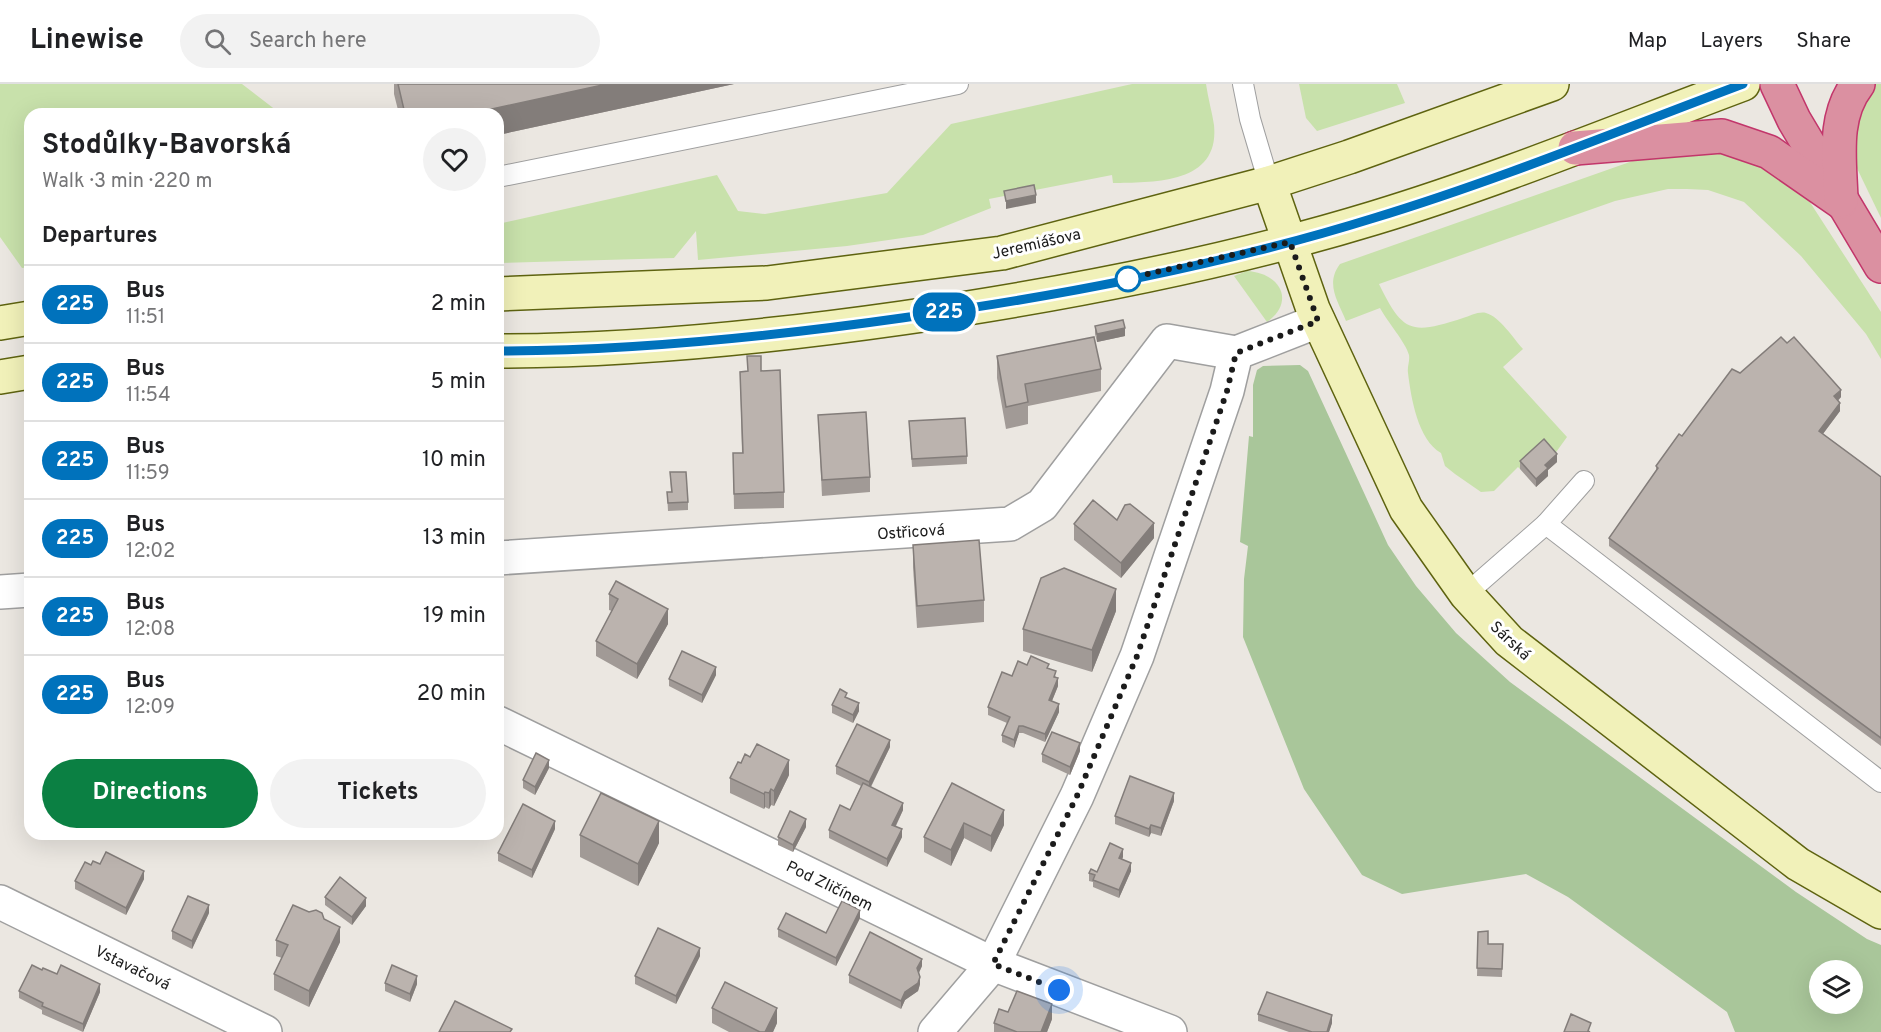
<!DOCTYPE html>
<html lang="en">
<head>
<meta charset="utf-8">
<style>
	body { margin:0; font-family:Overpass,sans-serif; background:#f2f2f2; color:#202124; height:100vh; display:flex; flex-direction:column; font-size:22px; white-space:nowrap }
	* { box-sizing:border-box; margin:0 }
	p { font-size:20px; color:#757577 }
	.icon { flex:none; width:33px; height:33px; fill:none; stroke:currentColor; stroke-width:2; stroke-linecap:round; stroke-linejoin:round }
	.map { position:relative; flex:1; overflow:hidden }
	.sheet { position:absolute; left:24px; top:24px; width:480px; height:732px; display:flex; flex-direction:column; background:#fff; border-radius:18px; box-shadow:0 6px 24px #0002 }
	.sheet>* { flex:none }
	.badge { padding:0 12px; border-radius:20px; font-size:21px; line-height:39px }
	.buttons { position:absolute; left:1809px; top:876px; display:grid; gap:12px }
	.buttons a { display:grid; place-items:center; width:54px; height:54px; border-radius:50%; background:#fff; box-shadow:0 6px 24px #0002; font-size:30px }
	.you { position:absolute; width:30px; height:30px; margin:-15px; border:4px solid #fff; border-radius:50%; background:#1a73e8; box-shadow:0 0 0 9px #1a73e833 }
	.map>.badge { position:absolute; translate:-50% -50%; box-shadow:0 0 0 3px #fff }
	h2 { padding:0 18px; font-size:22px; line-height:54px }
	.round { display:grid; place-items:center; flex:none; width:63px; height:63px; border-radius:32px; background:#f2f2f2 }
	.summary { display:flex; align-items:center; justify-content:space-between; height:102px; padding:0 18px }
	h1 { font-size:28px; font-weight:700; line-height:45px }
	.action { display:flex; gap:12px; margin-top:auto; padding:12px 18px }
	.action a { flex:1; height:69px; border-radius:36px; background:#0b8043; color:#fff; font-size:24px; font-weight:700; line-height:69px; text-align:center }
	.action a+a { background:#f2f2f2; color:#202124 }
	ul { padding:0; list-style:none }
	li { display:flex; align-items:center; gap:18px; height:78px; padding:0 18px; border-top:2px solid #e0e0e0 }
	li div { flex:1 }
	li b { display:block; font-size:22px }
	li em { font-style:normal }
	li .badge { min-width:66px; font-weight:700; text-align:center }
	header { display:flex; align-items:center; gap:36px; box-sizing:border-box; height:84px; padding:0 30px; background:#fff; border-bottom:2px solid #e0e0e0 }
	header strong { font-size:28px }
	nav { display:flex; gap:33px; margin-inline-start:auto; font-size:21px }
	.search { width:420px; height:54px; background:#f2f2f2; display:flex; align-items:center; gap:15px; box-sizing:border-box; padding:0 21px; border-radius:33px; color:#757577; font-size:22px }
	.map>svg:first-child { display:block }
</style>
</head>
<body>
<header>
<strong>Linewise</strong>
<div class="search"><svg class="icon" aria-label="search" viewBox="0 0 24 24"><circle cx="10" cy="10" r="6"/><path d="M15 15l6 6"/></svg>Search here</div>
<nav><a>Map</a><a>Layers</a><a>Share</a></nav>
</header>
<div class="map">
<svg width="1881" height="948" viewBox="0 0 1881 948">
	<rect width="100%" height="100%" fill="#ebe7e1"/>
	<g fill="#c8e1ab">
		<polygon points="0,0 242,0 281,30 30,30 30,183 22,184 0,153"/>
		<path d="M 1132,0 L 1206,0 C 1208,14 1212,28 1214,41 C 1220,101 1152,98 1113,99 L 1112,91 L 989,115 L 991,124 L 923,151 L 847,162 L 698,176 L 696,147 L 674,174 L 498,179 L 498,169 L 504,176 L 498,162 L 498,140 L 717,91 L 738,127 L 765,130 L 887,109 L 951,40 Z"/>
		<polygon points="1299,0 1397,0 1405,19 1317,47 1306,34"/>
		<polygon points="1873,0 1881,0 1881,134 1853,76 1858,24"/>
		<path d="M 1702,63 L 1762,80 L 1804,109 L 1881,228 L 1881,275 L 1866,250 L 1801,172 L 1744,118 L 1708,106 L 1687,105 L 1668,105 L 1615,117 L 1379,200 C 1403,249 1411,251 1463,234 C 1470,232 1479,227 1486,229 C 1500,233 1513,254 1523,265 L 1503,283 L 1567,353 L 1554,371 L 1544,363 L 1520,385 L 1518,383 L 1494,407 L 1481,408 L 1455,390 L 1445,382 L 1441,369 C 1418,356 1411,314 1408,289 C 1407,283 1410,277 1409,271 C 1406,259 1387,237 1380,224 L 1346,237 C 1338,217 1325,200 1340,180 L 1661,67 Z"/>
		<path d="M 1247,187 C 1280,189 1296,217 1267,238 L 1234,192 Z"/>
	</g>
	<path fill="#a9c69a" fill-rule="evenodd" d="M 1300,281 L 1308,287 L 1388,461 L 1416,502 L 1456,549 L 1510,598 L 1796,808 L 1867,855 L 1881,861 L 1881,948 L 1735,948 L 1727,928 L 1568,813 L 1526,790 L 1402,810 L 1362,791 L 1304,705 L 1243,553 L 1244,495 L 1248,462 L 1240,458 L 1249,352 L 1253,353 L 1253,301 L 1257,286 L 1263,282 ZM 1820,886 L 1852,886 L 1852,920 L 1820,920 Z"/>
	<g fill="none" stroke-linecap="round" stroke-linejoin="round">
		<g stroke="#9f9f9f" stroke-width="22">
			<g id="lane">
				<polyline points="1243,0 1250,35 1269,99"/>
				<polyline points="498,93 958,0"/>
				<polyline points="1546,440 1584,397"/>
				<polyline points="1466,510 1546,440 1881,698"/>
			</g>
		</g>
		<g stroke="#9f9f9f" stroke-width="36">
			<g id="street">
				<polyline points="498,474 1010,440 1042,421 1167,257 1236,269"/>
				<polyline points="0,508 30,506"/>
				<polyline points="498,639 993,880 1170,948"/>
				<polyline points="0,818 265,948"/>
				<polyline points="935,948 993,880 1077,712 1137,572 1227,307 1236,269 1318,237"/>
			</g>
		</g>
		<g stroke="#5e6310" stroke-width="36">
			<g id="secondary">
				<polyline points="1269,99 1313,225 1406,425 1466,510 1509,557 1798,780 1881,828"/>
				<polyline points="498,210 767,199 1002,169 1269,99 1349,73 1552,0"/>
				<polyline points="0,239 30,234"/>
				<path d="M 498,267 C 633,267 768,253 902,234 C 1061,211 1220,181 1374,134 C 1499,96 1620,46 1743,0"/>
				<polyline points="0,293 30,288"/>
			</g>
		</g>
		<g stroke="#c2366b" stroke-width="36">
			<g id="highway">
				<polyline points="1777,0 1794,36 1881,182"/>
				<polyline points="1575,64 1722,52 1769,68 1841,118"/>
				<path d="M 1841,116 C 1840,77 1832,33 1858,0"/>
			</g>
		</g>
		<use href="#lane" stroke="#fff" stroke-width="20"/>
		<use href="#street" stroke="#fff" stroke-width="33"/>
		<use href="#secondary" stroke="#f1f1b9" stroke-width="33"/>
		<use href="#highway" stroke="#db90a1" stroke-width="33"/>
	</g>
	<g fill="#a19a96">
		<polygon points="394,0 734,0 498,51 498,30 399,30 394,10"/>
		<polygon points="1095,242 1125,252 1097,258 1095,250"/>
		<polygon points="1787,259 1841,313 1838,317 1840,327 1823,350 1881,393 1881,662 1609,462 1609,454 1656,388 1656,382 1740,289"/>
		<polygon points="997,272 1101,285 1101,307 1028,322 1028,340 1006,345 997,294"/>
		<polygon points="761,287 784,408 784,424 734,425 733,369 742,369 740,288"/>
		<polygon points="818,331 870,393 870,408 822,412"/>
		<polygon points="909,337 967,372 967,380 912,383"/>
		<polygon points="1520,377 1557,378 1548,386 1548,392 1536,403 1520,385"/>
		<polygon points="670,388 688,418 688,426 668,427 667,408 671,408"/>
		<polygon points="1117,436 1154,454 1121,494 1074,456 1074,440"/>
		<polygon points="913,461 984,516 984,538 917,544 913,483"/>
		<polygon points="609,510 668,540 637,595 596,572 596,557 612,527 609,526"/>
		<polygon points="1116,527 1092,588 1023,567 1023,545"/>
		<polygon points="1027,581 1049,585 1056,593 1058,602 1052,617 1059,628 1045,658 1023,649 1019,649 1014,664 1002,658 1002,651 1007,639 988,631 988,623 1012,592"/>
		<polygon points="716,591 702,619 669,602 669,595"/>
		<polygon points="847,614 859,627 853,639 832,629 832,621"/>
		<polygon points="890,663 871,703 903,726 896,742 902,753 887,783 829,754 829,746 850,726 861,702 836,690 836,682"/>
		<polygon points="1080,667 1070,691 1042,678 1042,670"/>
		<polygon points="549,684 535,711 523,704 523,696"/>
		<polygon points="789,691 774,722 771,721 769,725 765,723 764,725 730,709 730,694"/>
		<polygon points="952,699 1004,741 991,768 964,754 951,782 924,768 924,753"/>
		<polygon points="1174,717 1161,752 1151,749 1149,753 1115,740 1115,732"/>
		<polygon points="806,743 793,768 778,761 778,753"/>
		<polygon points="555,745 532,794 498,777 498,769"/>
		<polygon points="580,751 659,759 638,802 580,773"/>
		<polygon points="1123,773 1122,775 1131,787 1119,814 1093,803 1093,798 1089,797 1089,789 1097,788"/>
		<polygon points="100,780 144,795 126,831 75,805 75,797 91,781"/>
		<polygon points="325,813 366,822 352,841 325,821"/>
		<polygon points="209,829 192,865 172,855 172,847"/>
		<polygon points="860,834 836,882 778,853 778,845 826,849"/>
		<polygon points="324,835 340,858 309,923 274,906 274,890 282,874 276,872 276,856"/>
		<polygon points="1478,848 1488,860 1503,860 1502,893 1477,892"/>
		<polygon points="700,872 676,920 635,900 635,892"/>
		<polygon points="922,882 919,889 920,900 918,907 905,916 901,925 849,899 849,891"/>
		<polygon points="42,886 100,908 83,948 42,930 42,926 19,914 19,907"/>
		<polygon points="385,899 417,900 410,918 385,907"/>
		<polygon points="712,924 777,939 773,948 729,948 712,939"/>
		<polygon points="1008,928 1052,935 1047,948 994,948 994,939"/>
		<polygon points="1258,930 1332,939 1329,948 1289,948 1258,937"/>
	</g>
	<g fill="#837d7a">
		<polygon points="607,0 734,0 498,51 498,30 469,30"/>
		<polygon points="1036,111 1036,119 1006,125 1006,117"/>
		<polygon points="1125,244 1125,252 1097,258 1097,250"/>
		<polygon points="1841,306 1841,313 1834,320 1834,312"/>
		<polygon points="1840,319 1840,327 1819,355 1819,347"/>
		<polygon points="1557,370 1557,378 1548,386 1548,392 1536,403 1536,395 1545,381"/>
		<polygon points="1154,439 1154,454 1121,494 1121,479"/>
		<polygon points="1116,505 1116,527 1092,588 1092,566"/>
		<polygon points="668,525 668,540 637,595 637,580"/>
		<polygon points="716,583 716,591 702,619 702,611"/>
		<polygon points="1058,594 1058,602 1049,624 1049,616"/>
		<polygon points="859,619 859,627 853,639 853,631"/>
		<polygon points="1059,620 1059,628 1045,658 1045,650"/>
		<polygon points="1019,642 1019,649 1014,664 1014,656"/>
		<polygon points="890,656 890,663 869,706 869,698"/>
		<polygon points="1080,659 1080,667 1070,691 1070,683"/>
		<polygon points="549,676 549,684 535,711 535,703"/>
		<polygon points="789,676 789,691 774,722 774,707"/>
		<polygon points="771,705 771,721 769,725 769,709"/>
		<polygon points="765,708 765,723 764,725 764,710"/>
		<polygon points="1174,709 1174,717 1161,752 1161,744"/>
		<polygon points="903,719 903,726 892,749 892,741"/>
		<polygon points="1004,726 1004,741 991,768 991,752"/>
		<polygon points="806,735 806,743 793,768 793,761"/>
		<polygon points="555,737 555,745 532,794 532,786"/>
		<polygon points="659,737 659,759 638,802 638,780"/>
		<polygon points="964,739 964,754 951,782 951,766"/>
		<polygon points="1151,741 1151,749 1149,753 1149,745"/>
		<polygon points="902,745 902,753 887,783 887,775"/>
		<polygon points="1123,765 1123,773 1119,782 1119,774"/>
		<polygon points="1131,779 1131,787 1119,814 1119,806"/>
		<polygon points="144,787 144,795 126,831 126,824"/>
		<polygon points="366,814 366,822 352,841 352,833"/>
		<polygon points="209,821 209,829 192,865 192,857"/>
		<polygon points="860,826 860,834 836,882 836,874"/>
		<polygon points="340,843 340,858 309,923 309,907"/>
		<polygon points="700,864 700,872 676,920 676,912"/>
		<polygon points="922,875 922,882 917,892 917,884"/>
		<polygon points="417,892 417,900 410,918 410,910"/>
		<polygon points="920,893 920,900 918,907 905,916 901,925 901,917 905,908"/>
		<polygon points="100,900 100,908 83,948 83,940"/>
		<polygon points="1052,920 1052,935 1047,948 1041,948"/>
		<polygon points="777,924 777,939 773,948 765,948"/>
		<polygon points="1332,931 1332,939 1329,948 1327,948"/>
	</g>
	<g fill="#bbb3ae" stroke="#837d7a" stroke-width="1.5">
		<polygon points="398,0 607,0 469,30 405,30"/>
		<polygon points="1034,101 1036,111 1006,117 1004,107"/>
		<polygon points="1123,236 1125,244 1097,250 1095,242"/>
		<polygon points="1094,253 1101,285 1025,300 1028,318 1006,323 997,272"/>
		<polygon points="1781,253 1787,259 1794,253 1841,306 1834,312 1840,319 1819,347 1881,393 1881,654 1609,454 1658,384 1656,382 1679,350 1682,352 1732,285 1740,289"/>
		<polygon points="747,272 761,272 761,287 780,286 784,408 734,410 733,369 743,369 740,288 748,287"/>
		<polygon points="866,328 870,393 822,396 818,331"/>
		<polygon points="965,334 967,372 912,375 909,337"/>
		<polygon points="1544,355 1557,370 1545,381 1548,384 1536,395 1520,377"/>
		<polygon points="670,388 686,388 688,418 668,419 667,408 672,408"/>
		<polygon points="1093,416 1117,436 1125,421 1130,420 1154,439 1121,479 1074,440"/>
		<polygon points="979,456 984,516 917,522 913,461"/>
		<polygon points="1064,484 1116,505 1092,566 1023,545 1041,494"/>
		<polygon points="616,497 668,525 637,580 596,557 618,515 609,510"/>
		<polygon points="682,567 716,583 702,611 669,595"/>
		<polygon points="1031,572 1049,580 1047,584 1056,587 1054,593 1058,594 1049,616 1059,620 1045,650 1023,642 1019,642 1014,656 1002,651 1010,633 988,623 1002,588 1012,592 1018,577 1027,581"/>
		<polygon points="840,605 847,609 845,613 859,619 853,631 832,621"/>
		<polygon points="857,640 890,656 869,698 836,682"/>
		<polygon points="1052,648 1080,659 1070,683 1042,670"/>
		<polygon points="757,660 789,676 774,707 771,705 769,709 765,708 764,710 730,694 738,678 741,679 745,670 750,673"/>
		<polygon points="536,669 549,676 535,703 523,696"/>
		<polygon points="1130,692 1174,709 1161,744 1151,741 1149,745 1115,732"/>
		<polygon points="863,699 903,719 892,741 902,745 887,775 829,746 840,721 850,726"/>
		<polygon points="952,699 1004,726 991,752 964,739 951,766 924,753"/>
		<polygon points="601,709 659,737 638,780 580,751"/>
		<polygon points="523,720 555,737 532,786 498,769"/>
		<polygon points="790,727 806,735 793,761 778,753"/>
		<polygon points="1110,759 1123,765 1119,774 1131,779 1119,806 1093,796 1095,791 1089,789 1091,785 1097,788"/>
		<polygon points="106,768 144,787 126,824 75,797 85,778 91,781 93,777 100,780"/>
		<polygon points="340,793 366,814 352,833 325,813"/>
		<polygon points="188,812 209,821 192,857 172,847"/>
		<polygon points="842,817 860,826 836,874 778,845 786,829 826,849"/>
		<polygon points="293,821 309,828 316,826 322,829 324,835 340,843 309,907 274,890 288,861 276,856"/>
		<polygon points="658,844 700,864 676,912 635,892"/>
		<polygon points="1488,847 1488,860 1503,860 1502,885 1477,884 1478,848"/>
		<polygon points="870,848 922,875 917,884 920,893 918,899 905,908 901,917 849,891"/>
		<polygon points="32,881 42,886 43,884 57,890 61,881 100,900 83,940 42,922 43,919 19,907"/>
		<polygon points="392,881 417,892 410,910 385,899"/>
		<polygon points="725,898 777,924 765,948 760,948 712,924"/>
		<polygon points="1017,907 1052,920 1041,948 1017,948 994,939 999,925 1008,928"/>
		<polygon points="1267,908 1332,931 1327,948 1312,948 1258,930"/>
		<polygon points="455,917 512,945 510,948 439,948"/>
		<polygon points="1571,930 1591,939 1588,947 1590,948 1564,948"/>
	</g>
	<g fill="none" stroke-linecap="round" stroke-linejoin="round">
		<g stroke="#fff" stroke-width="14">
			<path id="line" d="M 498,267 C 633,267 768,253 902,234 C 1061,212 1220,182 1374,134 C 1499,96 1620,46 1743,0"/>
		</g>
		<use href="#line" stroke="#0072bc" stroke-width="9"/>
		<polyline stroke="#1b1b1b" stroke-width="6" stroke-dasharray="0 10.8" points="1059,906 993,880 1077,712 1137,572 1227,307 1236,269 1318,237 1290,158 1125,195 1128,195"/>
	</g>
	<circle fill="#fff" stroke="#0072bc" stroke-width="3" cx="1128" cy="195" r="12"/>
	<g text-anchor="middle" stroke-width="6" stroke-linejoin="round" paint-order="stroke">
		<g font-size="16" fill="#1b1b1b" stroke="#fff">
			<text transform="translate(1036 159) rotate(-13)" y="6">Jeremiášova</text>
			<text transform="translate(911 447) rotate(-4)" y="6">Ostřicová</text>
			<text transform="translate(1511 556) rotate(43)" y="6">Sárská</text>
			<text transform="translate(830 801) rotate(26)" y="6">Pod Zličínem</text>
			<text transform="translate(133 883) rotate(26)" y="6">Vstavačová</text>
		</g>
	</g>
</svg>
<div class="buttons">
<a><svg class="icon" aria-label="layers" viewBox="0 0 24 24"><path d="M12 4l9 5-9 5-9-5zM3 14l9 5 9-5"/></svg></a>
</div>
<div class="you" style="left:1059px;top:906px"></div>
<b class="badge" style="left:944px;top:228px;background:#0072bc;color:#fff">225</b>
<section class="sheet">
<div class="summary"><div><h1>Stodůlky-Bavorská</h1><p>Walk · 3 min · 220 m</p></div><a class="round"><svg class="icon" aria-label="heart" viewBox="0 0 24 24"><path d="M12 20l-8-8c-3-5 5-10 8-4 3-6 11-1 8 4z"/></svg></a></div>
<h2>Departures</h2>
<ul>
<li><span class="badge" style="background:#0072bc;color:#fff">225</span><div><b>Bus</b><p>11:51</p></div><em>2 min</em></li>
<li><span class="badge" style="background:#0072bc;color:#fff">225</span><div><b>Bus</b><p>11:54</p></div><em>5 min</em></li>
<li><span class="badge" style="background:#0072bc;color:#fff">225</span><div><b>Bus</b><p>11:59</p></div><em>10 min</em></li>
<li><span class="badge" style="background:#0072bc;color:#fff">225</span><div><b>Bus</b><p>12:02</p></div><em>13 min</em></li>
<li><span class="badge" style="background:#0072bc;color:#fff">225</span><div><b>Bus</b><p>12:08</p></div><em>19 min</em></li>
<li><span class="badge" style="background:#0072bc;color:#fff">225</span><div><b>Bus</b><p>12:09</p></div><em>20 min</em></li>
</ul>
<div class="action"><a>Directions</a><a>Tickets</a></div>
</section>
</div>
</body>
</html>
